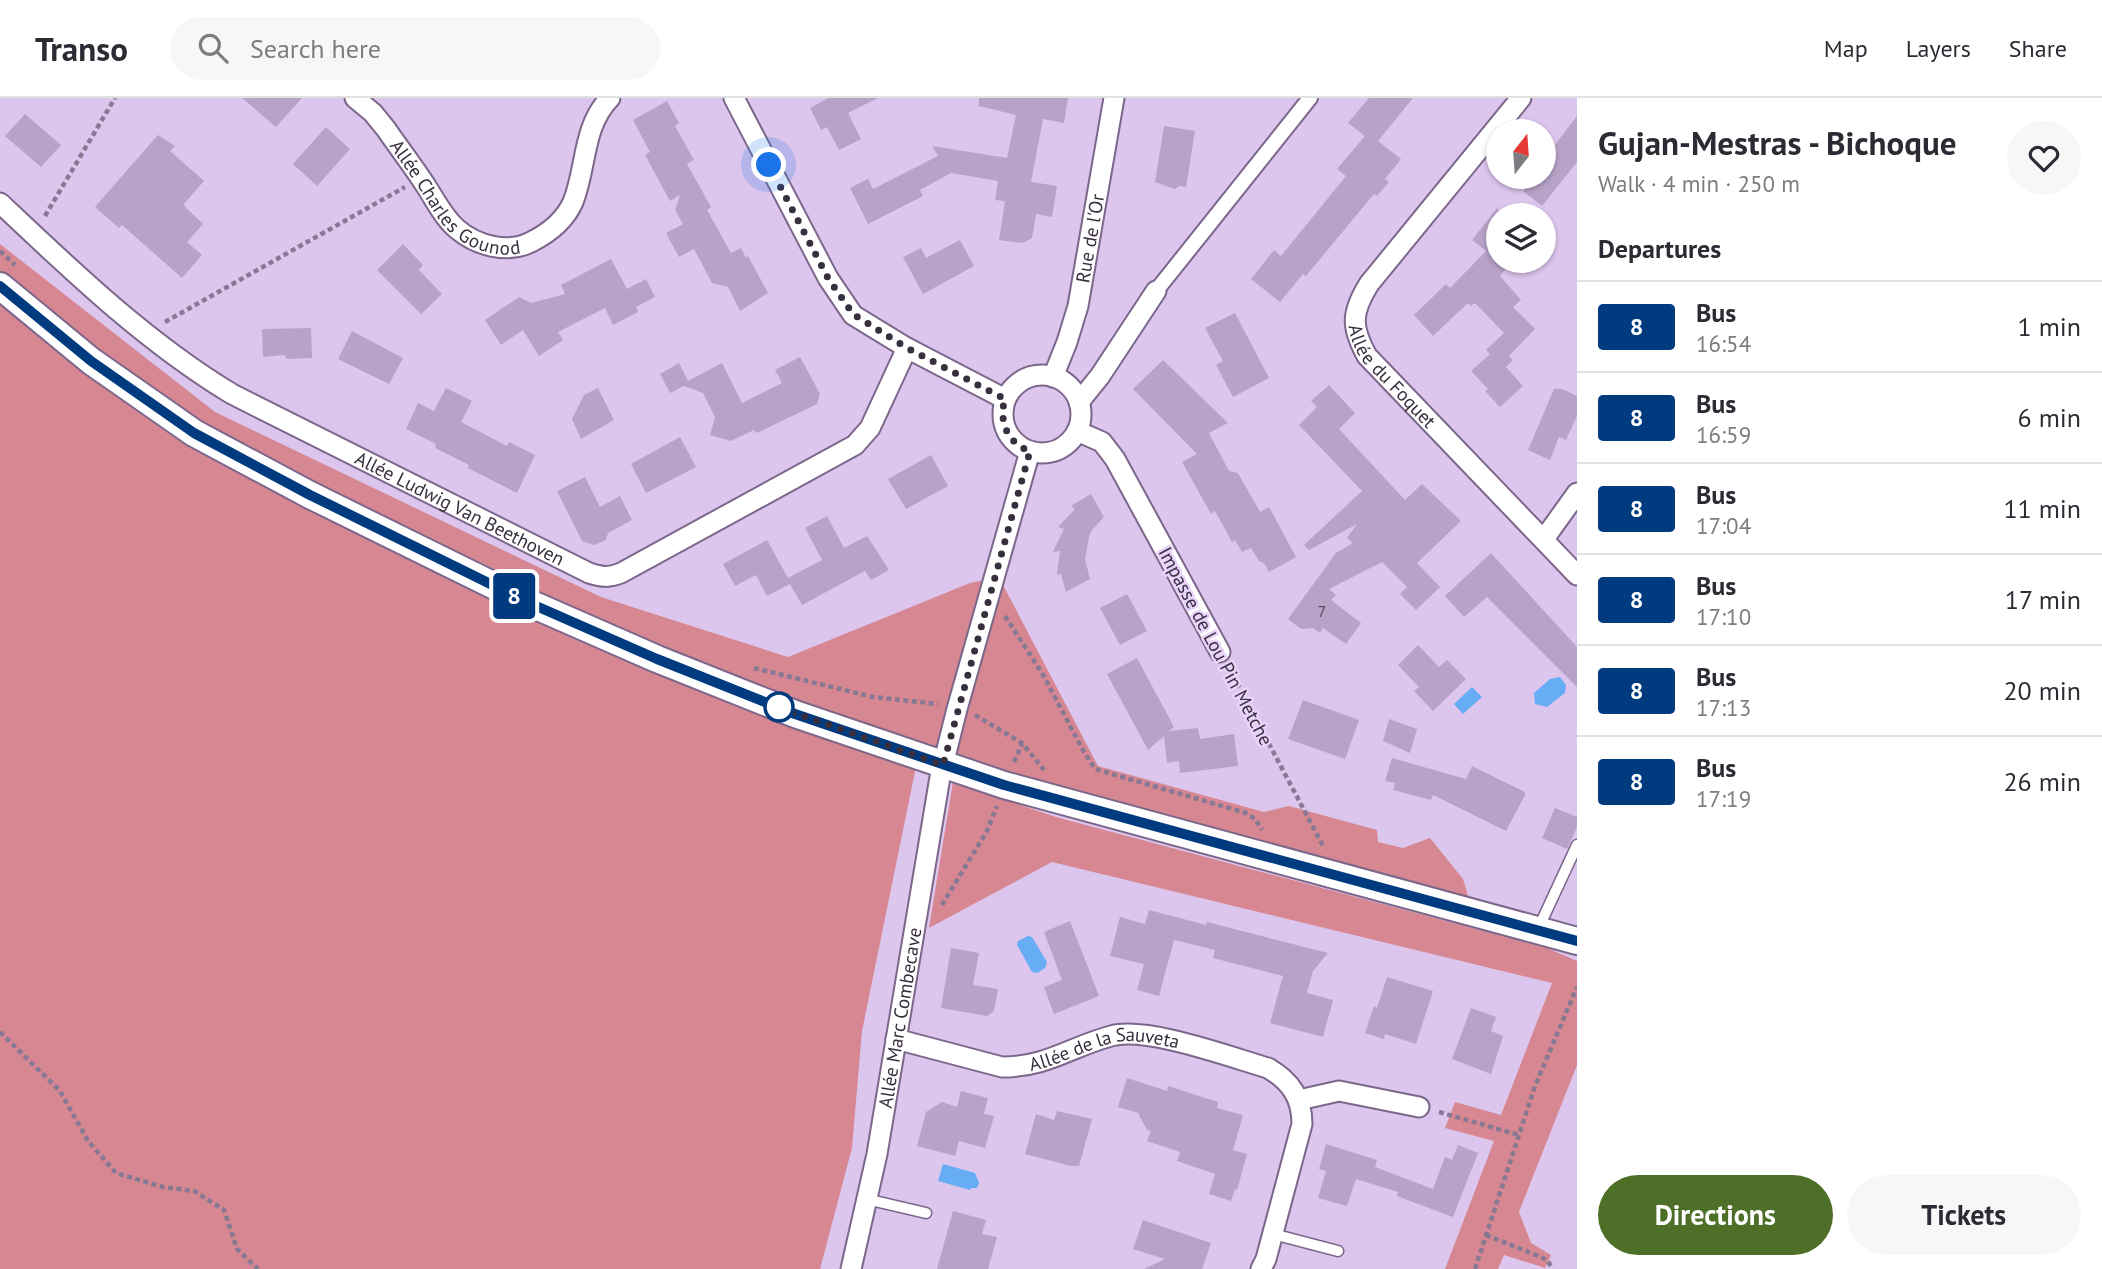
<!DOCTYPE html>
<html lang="en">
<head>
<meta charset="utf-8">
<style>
	body { margin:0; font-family:"PT Sans",sans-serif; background:#f7f7f7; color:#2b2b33; height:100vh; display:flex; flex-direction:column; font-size:26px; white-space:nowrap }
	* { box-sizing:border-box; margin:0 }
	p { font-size:23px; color:#7c7c81 }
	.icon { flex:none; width:38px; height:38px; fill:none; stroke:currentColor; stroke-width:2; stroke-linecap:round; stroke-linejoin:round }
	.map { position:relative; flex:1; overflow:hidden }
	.side { display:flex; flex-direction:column; background:#fff; width:525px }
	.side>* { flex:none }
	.badge { padding:0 14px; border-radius:5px; font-size:24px; line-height:46px }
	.needle { width:46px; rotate:17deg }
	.buttons { position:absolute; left:1486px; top:21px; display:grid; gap:14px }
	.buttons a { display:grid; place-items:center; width:70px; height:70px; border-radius:50%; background:#fff; box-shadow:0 2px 5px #0004; font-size:35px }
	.you { position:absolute; width:35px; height:35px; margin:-18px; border:5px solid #fff; border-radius:50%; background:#1a73e8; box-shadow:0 0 0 10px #1a73e833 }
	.map>.badge { position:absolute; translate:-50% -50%; box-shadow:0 0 0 4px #fff }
	h2 { padding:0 21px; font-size:26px; line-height:63px }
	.round { display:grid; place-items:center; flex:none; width:74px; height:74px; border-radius:37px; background:#f7f7f7 }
	.summary { display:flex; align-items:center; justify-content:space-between; height:119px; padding:0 21px }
	h1 { font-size:33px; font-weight:600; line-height:52px }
	.button { display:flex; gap:14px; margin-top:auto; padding:14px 21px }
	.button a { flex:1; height:80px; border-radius:42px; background:#4d6f27; color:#fff; font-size:28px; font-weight:600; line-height:80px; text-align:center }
	.button a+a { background:#f7f7f7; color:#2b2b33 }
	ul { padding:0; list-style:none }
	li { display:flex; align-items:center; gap:21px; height:91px; padding:0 21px; border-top:2px solid #e1e1e2 }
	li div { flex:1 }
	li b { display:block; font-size:26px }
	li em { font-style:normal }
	li .badge { min-width:77px; font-weight:700; text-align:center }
	header { display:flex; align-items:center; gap:42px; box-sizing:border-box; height:98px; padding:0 35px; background:#fff; border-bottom:2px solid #e1e1e2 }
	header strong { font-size:33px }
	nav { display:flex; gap:38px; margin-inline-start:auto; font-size:24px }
	.search { width:490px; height:63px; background:#f7f7f7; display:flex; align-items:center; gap:18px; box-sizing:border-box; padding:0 24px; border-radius:38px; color:#7c7c81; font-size:26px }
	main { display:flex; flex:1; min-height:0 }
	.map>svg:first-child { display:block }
</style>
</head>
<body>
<header>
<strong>Transo</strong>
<div class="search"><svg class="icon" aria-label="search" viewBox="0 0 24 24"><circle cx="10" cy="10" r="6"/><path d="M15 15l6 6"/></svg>Search here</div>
<nav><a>Map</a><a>Layers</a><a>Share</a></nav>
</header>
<main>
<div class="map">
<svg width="1577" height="1171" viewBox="0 0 1577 1171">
	<rect width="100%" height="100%" fill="#ddc6ee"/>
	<g fill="#d68792">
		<polygon points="0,146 215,314 601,499 788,559 970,485 994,480 1002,485 1098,668 1264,714 1289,708 1377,732 1378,744 1403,750 1430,740 1463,781 1473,815 918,659 862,933 852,1050 820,1171 0,1171"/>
		<polygon points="953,684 1056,719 1547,850 1577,863 1577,967 1519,1114 1531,1145 1551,1157 1545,1170 1504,1157 1498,1171 1445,1171 1494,1043 1445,1030 1455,1004 1501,1017 1552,885 1052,764 929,830"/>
	</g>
	<g fill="#67adf5">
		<polygon points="1560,579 1566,587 1565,595 1547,609 1535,606 1534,595 1550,581"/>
		<polygon points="1472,589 1482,599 1463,616 1454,606"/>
		<polygon points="1028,838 1032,839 1047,864 1045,870 1037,875 1032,874 1017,847 1018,843"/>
		<polygon points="943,1066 975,1075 979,1085 977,1090 971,1090 970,1092 938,1083"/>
	</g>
	<g fill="#b8a2c8">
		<polygon points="242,0 302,0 276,29"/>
		<polygon points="828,0 878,0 848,15 861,41 839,52 827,29 821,32 810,10"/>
		<polygon points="979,0 1068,0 1064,25 1043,21 1031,84 1057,88 1052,119 1036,116 1032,140 1023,145 999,142 1005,103 995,102 998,83 951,75 920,92 923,98 868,126 850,90 868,81 873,91 938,58 932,48 1007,60 1016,17 979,8"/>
		<polygon points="1369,0 1413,0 1378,43 1401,61 1385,81 1389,84 1377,98 1374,96 1306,178 1303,176 1280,204 1251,181 1274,152 1281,158 1346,78 1337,71 1365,38 1348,25"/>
		<polygon points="667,3 679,25 675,28 694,62 687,66 711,109 707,112 731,155 741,150 746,160 748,158 768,195 740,213 728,189 712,185 694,151 679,159 666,135 683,126 675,112 680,97 670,103 645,57 650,54 633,22"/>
		<polygon points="25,16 61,47 41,69 5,38"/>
		<polygon points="1577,18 1577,64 1542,108 1523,93 1535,79 1544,79 1544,61"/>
		<polygon points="1164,28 1195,33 1186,89 1179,88 1175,91 1155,84"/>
		<polygon points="326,29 350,51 317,88 293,66"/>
		<polygon points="158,37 175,48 170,53 204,83 183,107 203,126 187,144 202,157 182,180 122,127 119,130 95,109"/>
		<polygon points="1498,109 1498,163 1512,163 1500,178 1521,202 1513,209 1535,231 1509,258 1513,262 1506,269 1523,288 1500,309 1485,293 1488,291 1471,273 1490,256 1486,252 1504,235 1475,205 1471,208 1468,205 1433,238 1414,217 1446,186 1450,190 1486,153 1472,142"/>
		<polygon points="960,142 974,168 923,196 903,159 921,150 926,160"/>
		<polygon points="403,146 423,167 419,172 442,196 421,216 377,172"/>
		<polygon points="611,161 627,191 646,181 655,199 636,209 638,214 613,227 605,210 558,234 563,242 539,258 523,232 501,247 485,222 519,199 531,205 565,196 561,187"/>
		<polygon points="1235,215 1269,280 1233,299 1216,267 1223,263 1205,230"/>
		<polygon points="311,230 312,260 287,261 284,257 263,259 262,231"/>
		<polygon points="352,233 403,260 389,286 338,261"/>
		<polygon points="800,259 820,296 817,306 757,335 754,332 731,343 710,337 715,319 703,295 684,288 670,295 660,276 679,265 688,283 722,265 742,305 782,285 775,272"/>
		<polygon points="1163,262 1228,325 1209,335 1229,373 1238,375 1260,414 1269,409 1296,459 1269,474 1264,465 1259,463 1251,450 1242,454 1235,442 1232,444 1215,413 1211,416 1182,364 1197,356 1133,291"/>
		<polygon points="1329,287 1355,315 1339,331 1405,402 1422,386 1461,423 1417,465 1440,489 1416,512 1400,496 1407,489 1382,464 1329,491 1336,497 1331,502 1361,525 1346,546 1323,530 1320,535 1313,530 1301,531 1288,521 1336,455 1353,445 1347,440 1357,426 1309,452 1304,447 1362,393 1299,327 1317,309 1311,303"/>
		<polygon points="446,290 472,303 461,324 507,348 509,344 535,357 517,395 468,370 469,367 435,350 436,346 406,331 418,305 434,313"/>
		<polygon points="598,290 614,322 581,341 572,321 584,297"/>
		<polygon points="1554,291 1562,291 1577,298 1577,318 1566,342 1559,339 1550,362 1528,352"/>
		<polygon points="680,339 696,369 646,395 631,366"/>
		<polygon points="931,357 948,388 906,411 888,381"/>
		<polygon points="585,379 600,409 620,398 632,422 608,435 606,442 594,447 582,443 557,393"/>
		<polygon points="1091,396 1104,419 1092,432 1089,439 1085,461 1090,481 1066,494 1061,476 1057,477 1060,453 1053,454 1064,431 1058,429 1075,411 1071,408"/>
		<polygon points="827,418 844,450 867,438 889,472 871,482 865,473 802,507 790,486 767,498 756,477 735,488 723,466 767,442 788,480 822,462 805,430"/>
		<polygon points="1491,455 1577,549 1577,589 1487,499 1464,519 1445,498"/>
		<polygon points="1127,496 1147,533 1120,547 1100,510"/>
		<polygon points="1418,547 1439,569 1447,562 1466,581 1433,613 1414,593 1419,589 1398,567"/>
		<polygon points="1137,560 1174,629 1169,633 1198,630 1200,641 1234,636 1238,668 1180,675 1179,663 1167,665 1164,638 1148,652 1107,576"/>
		<polygon points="1303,602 1359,622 1345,661 1288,641"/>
		<polygon points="1389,621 1417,631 1410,655 1383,643"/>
		<polygon points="1392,660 1466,681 1472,668 1525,694 1525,697 1506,733 1433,697 1431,702 1393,692 1395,685 1385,683"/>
		<polygon points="1555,710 1577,719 1577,729 1567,751 1542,740"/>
		<polygon points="1149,812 1206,827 1207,824 1328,855 1313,873 1307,895 1333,902 1323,939 1270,925 1283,878 1213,860 1215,852 1174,842 1159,898 1137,892 1144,866 1110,858 1120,819 1145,826"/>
		<polygon points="1070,823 1099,898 1054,916 1044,889 1062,882 1044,834"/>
		<polygon points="951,850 979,855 973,887 998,891 994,913 987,918 941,910"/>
		<polygon points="1387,879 1433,893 1416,946 1385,936 1384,941 1365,935 1374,908 1377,910"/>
		<polygon points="1471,910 1496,919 1491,933 1503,938 1491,976 1452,961"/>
		<polygon points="1127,980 1167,993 1168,988 1218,1004 1217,1010 1243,1017 1233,1052 1247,1056 1237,1092 1235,1091 1231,1103 1209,1096 1215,1076 1177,1063 1180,1054 1147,1043 1151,1033 1147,1032 1138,1015 1118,1009"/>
		<polygon points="961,993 988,1000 984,1016 994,1018 985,1050 959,1043 955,1058 917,1048 926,1014 942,1004 957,1009"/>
		<polygon points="1057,1013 1092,1021 1079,1068 1071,1068 1025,1056 1036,1016 1054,1022"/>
		<polygon points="1326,1046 1377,1062 1375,1069 1433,1091 1445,1059 1452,1062 1458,1047 1478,1055 1453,1119 1397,1098 1398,1094 1356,1081 1347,1108 1318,1100 1326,1073 1319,1071"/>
		<polygon points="953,1113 986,1122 982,1136 997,1139 988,1171 937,1171"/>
		<polygon points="1143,1122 1211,1145 1202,1171 1144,1171 1165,1161 1133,1151"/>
	</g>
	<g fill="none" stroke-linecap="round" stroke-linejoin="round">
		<g stroke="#7c678b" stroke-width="13">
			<g id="service">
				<polyline points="1539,829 1577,747"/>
				<polyline points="866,1101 926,1115"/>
				<polyline points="1273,1136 1338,1153"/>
			</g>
		</g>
		<g stroke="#7c678b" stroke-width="18">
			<polyline id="pedestrian" points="1156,193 1310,0"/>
		</g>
		<g stroke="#7c678b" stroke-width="23">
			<g id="minor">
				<path id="s1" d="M 355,0 L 373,15 L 386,31 C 399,50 413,68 426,88 C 435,102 444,120 457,131 C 477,148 508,156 531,144 C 549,135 565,122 573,104 C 587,69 582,29 610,0"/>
				<polyline points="734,0 828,180 853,217 907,250 1005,301"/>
				<path id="s2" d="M 1521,0 L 1369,186 C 1351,215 1351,229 1367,258 L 1577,477"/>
				<path id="s3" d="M 0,105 C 72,173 146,244 232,296 L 589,475 C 601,479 609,480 621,475 L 855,347 L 870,330 L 907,250"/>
				<circle cx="1042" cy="316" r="39"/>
				<path id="s4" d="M 1053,279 L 1067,244 L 1078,208 L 1114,0"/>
				<polyline points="1079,304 1100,278 1156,193"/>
				<polyline points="1077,333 1102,344 1115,361 1220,554"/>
				<polyline points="1544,441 1577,395"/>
				<path id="s5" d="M 896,941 L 1002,969 C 1047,969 1070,949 1111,938 C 1146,928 1230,959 1268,970 C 1290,983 1302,999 1302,1026 L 1266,1161 L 1261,1171"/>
				<polyline points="1299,1002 1339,993 1419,1009"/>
				<path id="s6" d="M 851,1171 L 877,1056 L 940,679 L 957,611 L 1030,353"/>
			</g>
		</g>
		<g stroke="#7c678b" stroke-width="30">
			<polyline id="secondary" points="0,188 91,263 194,335 310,397 527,504 657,561 795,616 1004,687 1577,843"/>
		</g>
		<g stroke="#877893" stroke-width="4.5" stroke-dasharray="5 3.5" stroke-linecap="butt">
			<polyline points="45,118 115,0"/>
			<polyline points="0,153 15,167"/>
			<polyline points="165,224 405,89"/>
			<polyline points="1005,518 1042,575 1084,654 1095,671 1246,715 1255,721 1262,732"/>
			<polyline points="754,570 873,599 938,606"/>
			<polyline points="1229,570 1323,748"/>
			<polyline points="975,617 1022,645 1044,672"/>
			<polyline points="1014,664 1022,646"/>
			<polyline points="942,807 987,733 997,708"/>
			<polyline points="0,934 60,993 88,1043 116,1075 163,1089 194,1093 224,1112 237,1151 258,1171"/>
			<polyline points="1439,1014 1519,1037"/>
			<polyline points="1486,1137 1541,1159 1548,1163 1552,1171"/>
			<polyline points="1475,1171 1535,988 1577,889"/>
		</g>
		<use href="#service" stroke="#fff" stroke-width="10"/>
		<use href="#pedestrian" stroke="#fff" stroke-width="14"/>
		<use href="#minor" stroke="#fff" stroke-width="19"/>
		<use href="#secondary" stroke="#fff" stroke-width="26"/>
	</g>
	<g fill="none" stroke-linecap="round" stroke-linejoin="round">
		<g stroke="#fff" stroke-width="16">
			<polyline id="line" points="0,188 91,263 194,335 310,397 527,504 657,561 795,616 1004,687 1577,843"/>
		</g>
		<use href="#line" stroke="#003b80" stroke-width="10"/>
		<path stroke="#382f3e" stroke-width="7" stroke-dasharray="0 12.6" d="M 769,67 L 828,180 L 853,216 L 907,250 L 1005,301 C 998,323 1008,346 1030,353 L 943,667 L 775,608 L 779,609"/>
	</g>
	<circle fill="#fff" stroke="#003b80" stroke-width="3.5" cx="779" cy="609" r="14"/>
	<g text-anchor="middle" stroke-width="5" stroke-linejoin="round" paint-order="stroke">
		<g font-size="16" fill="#584c60">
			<text x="1322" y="519">7</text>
		</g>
		<g font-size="19" fill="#382f3e" stroke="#ead3fb">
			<text dy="7" stroke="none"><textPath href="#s1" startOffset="147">Allée Charles Gounod</textPath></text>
			<text dy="7" stroke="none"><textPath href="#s4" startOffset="144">Rue de l'Or</textPath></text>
			<text dy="7" stroke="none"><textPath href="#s2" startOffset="348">Allée du Foquet</textPath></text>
			<text dy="7" stroke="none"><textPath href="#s3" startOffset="556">Allée Ludwig Van Beethoven</textPath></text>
			<text transform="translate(1216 548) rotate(62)" y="7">Impasse de Lou Pin Metche</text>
			<text dy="7" stroke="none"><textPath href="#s6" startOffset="256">Allée Marc Combecave</textPath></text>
			<text dy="7" stroke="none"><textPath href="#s5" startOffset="215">Allée de la Sauveta</textPath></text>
		</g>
	</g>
</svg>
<div class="buttons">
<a><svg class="needle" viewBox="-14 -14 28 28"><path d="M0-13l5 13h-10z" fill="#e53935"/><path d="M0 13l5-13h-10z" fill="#7c7c81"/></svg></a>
<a><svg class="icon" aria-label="layers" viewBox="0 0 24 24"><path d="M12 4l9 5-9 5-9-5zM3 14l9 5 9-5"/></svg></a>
</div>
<div class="you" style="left:769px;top:67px"></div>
<b class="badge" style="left:514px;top:498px;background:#003b80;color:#fff">8</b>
</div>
<section class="side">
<div class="summary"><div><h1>Gujan-Mestras - Bichoque</h1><p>Walk · 4 min · 250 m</p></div><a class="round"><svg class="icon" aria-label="heart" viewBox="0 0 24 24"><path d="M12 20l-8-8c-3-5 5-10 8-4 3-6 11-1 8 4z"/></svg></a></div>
<h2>Departures</h2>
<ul>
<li><span class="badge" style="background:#003b80;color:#fff">8</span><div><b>Bus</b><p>16:54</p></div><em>1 min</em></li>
<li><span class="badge" style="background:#003b80;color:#fff">8</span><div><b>Bus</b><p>16:59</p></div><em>6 min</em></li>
<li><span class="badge" style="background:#003b80;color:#fff">8</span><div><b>Bus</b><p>17:04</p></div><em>11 min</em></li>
<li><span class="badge" style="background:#003b80;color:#fff">8</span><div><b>Bus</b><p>17:10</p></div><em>17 min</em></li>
<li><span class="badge" style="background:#003b80;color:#fff">8</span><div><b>Bus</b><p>17:13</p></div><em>20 min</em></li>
<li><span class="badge" style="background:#003b80;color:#fff">8</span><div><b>Bus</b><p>17:19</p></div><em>26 min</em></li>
</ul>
<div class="button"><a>Directions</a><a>Tickets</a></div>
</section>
</main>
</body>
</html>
